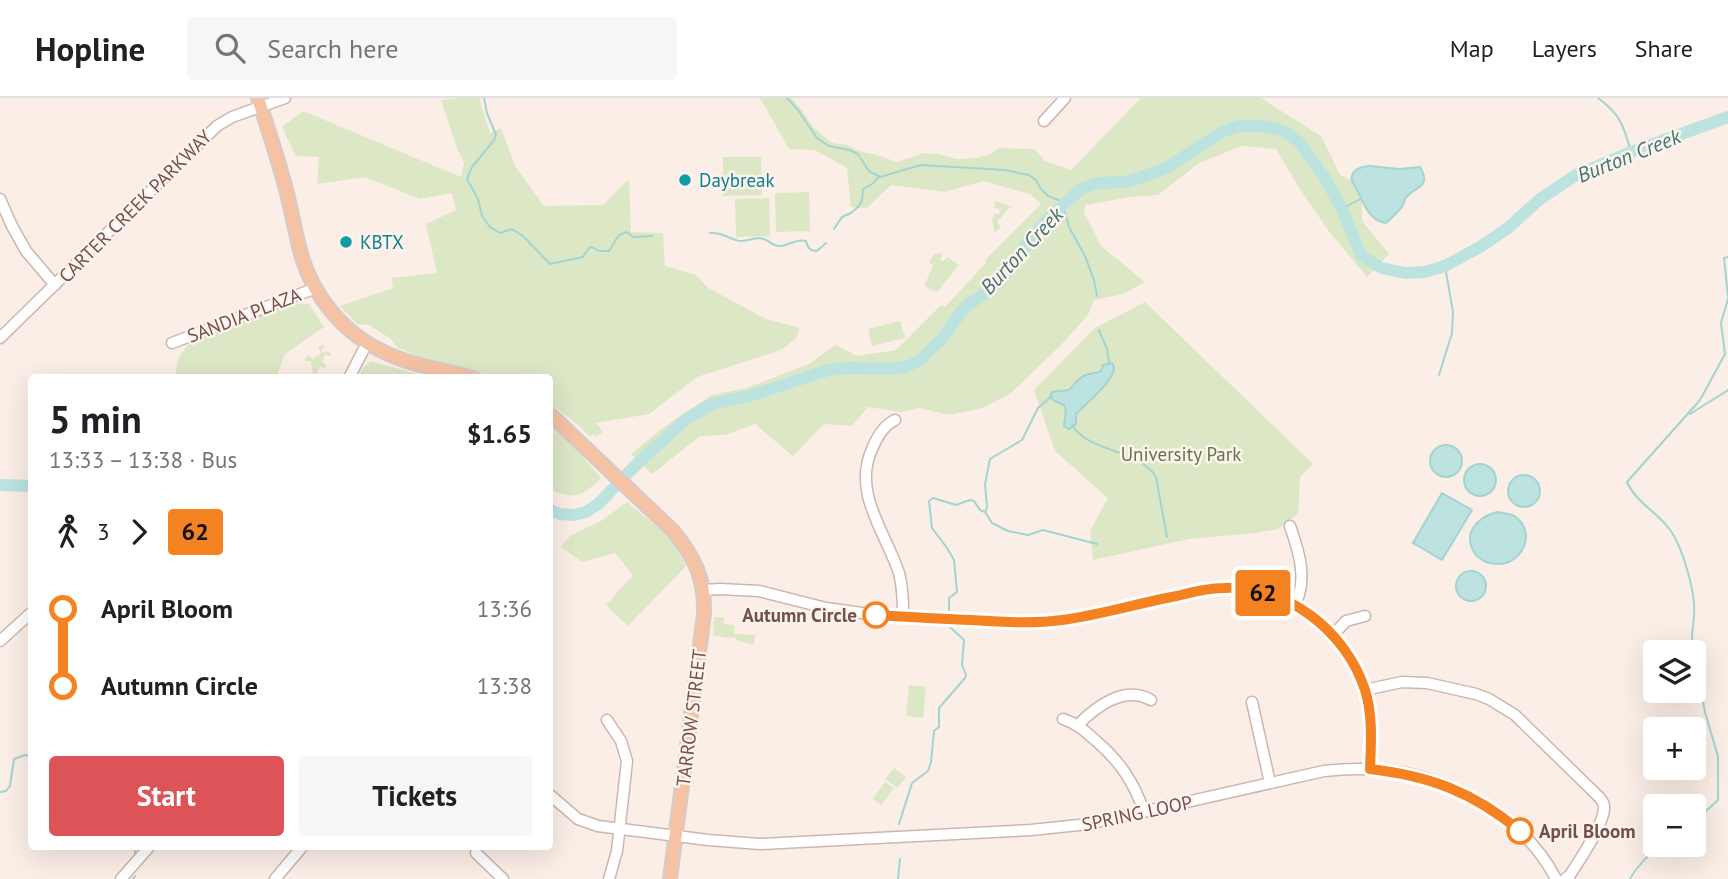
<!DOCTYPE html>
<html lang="en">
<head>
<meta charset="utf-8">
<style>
	body { margin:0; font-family:"PT Sans",sans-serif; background:#f6f6f6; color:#202124; height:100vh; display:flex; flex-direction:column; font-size:26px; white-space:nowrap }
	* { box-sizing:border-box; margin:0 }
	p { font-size:23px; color:#757577 }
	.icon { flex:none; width:38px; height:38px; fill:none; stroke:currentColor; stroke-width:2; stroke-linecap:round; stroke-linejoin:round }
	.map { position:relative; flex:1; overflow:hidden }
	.details { position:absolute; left:28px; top:276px; width:525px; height:476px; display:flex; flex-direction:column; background:#fff; border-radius:7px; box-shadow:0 7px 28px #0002 }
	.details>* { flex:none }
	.badge { padding:0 14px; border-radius:5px; font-size:24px; line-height:46px }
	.tools { position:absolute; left:1643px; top:542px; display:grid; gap:14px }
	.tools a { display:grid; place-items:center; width:63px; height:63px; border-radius:7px; background:#fff; box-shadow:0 7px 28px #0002; font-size:35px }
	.map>.badge { position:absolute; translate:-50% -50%; box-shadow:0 0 0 4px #fff }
	.legs { display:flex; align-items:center; gap:10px; height:77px; padding:0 21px; font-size:23px }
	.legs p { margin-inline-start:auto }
	.overview { display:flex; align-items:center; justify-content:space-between; height:119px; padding:0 21px }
	h1 { font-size:38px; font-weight:700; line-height:52px }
	.button { display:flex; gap:14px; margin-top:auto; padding:14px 21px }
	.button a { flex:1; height:80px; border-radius:7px; background:#dc5458; color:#fff; font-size:28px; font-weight:700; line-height:80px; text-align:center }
	.button a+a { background:#f6f6f6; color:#202124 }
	ul { padding:0 21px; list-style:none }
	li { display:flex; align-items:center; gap:24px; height:77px; font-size:26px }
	li i { display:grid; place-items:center; width:10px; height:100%; margin:0 9px; background:currentColor }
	li i::after { content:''; width:18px; height:18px; margin:-9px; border:5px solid; border-radius:50%; background:#fff }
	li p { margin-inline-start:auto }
	li:first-child i { background:linear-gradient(#0000 50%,currentColor 0) }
	li:last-child i { background:linear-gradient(currentColor 50%,#0000 0) }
	header { display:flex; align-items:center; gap:42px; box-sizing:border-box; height:98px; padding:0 35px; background:#fff; border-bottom:2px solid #e0e0e0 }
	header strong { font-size:33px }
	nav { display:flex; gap:38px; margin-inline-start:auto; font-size:24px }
	.search { width:490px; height:63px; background:#f6f6f6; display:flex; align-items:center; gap:18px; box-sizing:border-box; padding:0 24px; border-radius:7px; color:#757577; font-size:26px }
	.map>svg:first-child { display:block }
</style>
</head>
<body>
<header>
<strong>Hopline</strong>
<div class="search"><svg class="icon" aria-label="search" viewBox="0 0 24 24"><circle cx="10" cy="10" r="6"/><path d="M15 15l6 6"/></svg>Search here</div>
<nav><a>Map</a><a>Layers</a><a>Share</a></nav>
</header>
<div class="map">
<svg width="1728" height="781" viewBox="0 0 1728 781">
	<rect width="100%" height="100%" fill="#fbeee6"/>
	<g fill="#dce7c6">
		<polygon points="462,0 479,0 490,35 501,30 515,68 544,108 603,107 629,81 631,134 663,135 665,168 696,177 708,190 766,221 800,230 796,240 781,252 697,279 649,316 596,325 603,334 596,339 593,336 590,338 578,327 550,305 550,280 499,280 415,257 398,250 391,241 369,227 357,226 340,208 393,190 391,180 437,175 426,126 456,112 452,95 420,101 365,79 317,86 319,59 296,58 282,29 303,13 461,79 464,65 457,50 441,2"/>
		<polygon points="760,0 791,0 801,11 813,29 832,45 847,47 862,54 877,57 897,64 924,55 938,56 957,61 976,60 991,56 999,50 1035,51 1045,63 1071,72 1141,0 1261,0 1321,38 1340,77 1351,83 1356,89 1362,106 1362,123 1389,156 1367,179 1328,132 1298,88 1276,51 1242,48 1199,65 1158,97 1130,99 1085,107 1084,115 1101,148 1145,184 1123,196 1094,202 1088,217 1061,247 1011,295 983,310 949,317 920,310 901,314 868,309 852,328 824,326 793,358 755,326 725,337 700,338 652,376 631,356 664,329 712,297 747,290 811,265 835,247 857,258 896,252 941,207 945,209 986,165 985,162 1041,106 1030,96 983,83 945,94 891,87 867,110 851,109 847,70 815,52 789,51"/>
		<polygon points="723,59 761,59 762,97 723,98"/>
		<polygon points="809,94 810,133 776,134 775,95"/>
		<polygon points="769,100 770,138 736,139 735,101"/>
		<polygon points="995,103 1015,110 1015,111 1010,109 997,124 1001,128 995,135 992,122 994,116 999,116 1000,111 994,110"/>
		<polygon points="939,155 942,156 940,162 943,163 947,159 959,167 937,194 924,188 933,168 929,164 934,156"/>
		<polygon points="1145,204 1313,366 1300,379 1298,416 1278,431 1255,435 1189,441 1093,462 1090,433 1108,400 1055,353 1034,292 1095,230"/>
		<path d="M 293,206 L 309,206 L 324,229 L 285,256 L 276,280 L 176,280 C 176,263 179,257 190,245 Z"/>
		<polygon points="900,223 905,240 872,248 868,231"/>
		<polygon points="323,246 325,249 321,252 324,255 329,253 332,256 330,258 325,257 322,264 326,267 326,270 319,269 316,280 313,280 311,263 306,263 305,261 308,257 313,261 321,255 318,250"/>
		<polygon points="370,263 433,280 357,280 363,270"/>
		<path d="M 550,328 L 574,349 L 601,380 C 582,398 575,403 550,391 Z"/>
		<polygon points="627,404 658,430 674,446 686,468 628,528 606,507 633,477 615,455 582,464 561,449 570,438 601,423"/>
		<polygon points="714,519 724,519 724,526 734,527 734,536 755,537 754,547 736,542 736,540 728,539 727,540 713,537"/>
		<polygon points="909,587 926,589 923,620 906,618"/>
		<polygon points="894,670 906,679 897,690 885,681"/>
		<polygon points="885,684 894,690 881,707 873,701"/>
	</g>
	<g fill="#bce3df" stroke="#a3d4d0" stroke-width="2">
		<path d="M 1370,68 L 1399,71 L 1420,69 C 1433,91 1413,88 1405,101 C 1404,103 1404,105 1403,107 C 1399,114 1392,119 1386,125 C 1367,122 1363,102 1355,88 C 1353,84 1350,83 1352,78 C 1354,70 1363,69 1370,68 Z"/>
		<path d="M 1112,265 C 1113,267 1114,269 1114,270 C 1114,283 1085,307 1076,316 L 1076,326 L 1069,331 L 1064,328 L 1066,312 L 1064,307 L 1054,303 L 1050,298 L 1052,294 L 1069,292 C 1074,287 1079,280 1085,277 C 1091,275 1096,276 1101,273 L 1103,267 Z"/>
		<circle cx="1446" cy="363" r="16"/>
		<circle cx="1480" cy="382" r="16"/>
		<circle cx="1524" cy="393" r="16"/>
		<polygon points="1442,395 1472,412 1442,462 1413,445"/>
		<path d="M 1497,414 C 1504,415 1512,415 1517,420 C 1539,439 1517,475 1486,464 C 1482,462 1476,458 1474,454 C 1462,434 1479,419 1497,414 Z"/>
		<circle cx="1471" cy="488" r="15"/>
	</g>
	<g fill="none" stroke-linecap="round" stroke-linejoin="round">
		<g stroke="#a3d4d0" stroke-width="2">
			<polyline points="484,0 487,15 496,37 494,42 472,69 467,81 478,101 482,118 490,129 500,135 512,131 523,138 550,166 583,159 589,150 592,149 599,153 609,153 619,137 627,134 633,139 652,138"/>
			<polyline points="787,0 798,12 817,40 829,48 849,52 858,56 869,73 880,79 921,67 1004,72 1029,77 1036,82 1041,91 1048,98 1066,105"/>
			<path d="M 1598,0 C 1620,16 1624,28 1631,54"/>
			<polyline points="1063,107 1069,129 1085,158 1094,182 1097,198"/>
			<polyline points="1342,111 1360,101"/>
			<polyline points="834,131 842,119 851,115 859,108 862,102 863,91 872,86 879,79"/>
			<path d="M 710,135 C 726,134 730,143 742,143 C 749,143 757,138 764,141 C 770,143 772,148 779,148 C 790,148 795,140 806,143 C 808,150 810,153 817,153 L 826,145"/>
			<polyline points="1728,199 1724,160 1728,159"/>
			<polyline points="1099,232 1107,251 1109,265"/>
			<polyline points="1439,277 1452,235 1453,214 1445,168"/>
			<polyline points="1690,316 1728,292"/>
			<path d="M 1072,327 C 1089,355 1138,350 1156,379 L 1167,439"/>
			<polyline points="986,413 987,409 985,386 990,361 1022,342 1038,310 1052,298"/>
			<polyline points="949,512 949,500 957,494 954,462 947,450 932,430 929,403 933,400 956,407 970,402 974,403 980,412 985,414 992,425 1008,433 1028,437 1043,432 1097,446"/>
			<path d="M 1694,555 C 1690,537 1693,534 1694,517 C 1696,495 1683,451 1671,433 C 1658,414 1636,405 1627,384 L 1700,302 L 1725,256 L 1721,225 L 1728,201"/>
			<polyline points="1694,556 1705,614 1718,659 1718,702 1700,719 1694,722"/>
			<polyline points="0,694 6,693 10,688 14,661 25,657 32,659"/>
			<polyline points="899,726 912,685 928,673 931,664 934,633 939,629 939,610 965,580 966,577 962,567 964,542 950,529 950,527"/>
			<polyline points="135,749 135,757"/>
			<polyline points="133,781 135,778"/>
			<polyline points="898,781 900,761"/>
			<path d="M 1630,781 C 1636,768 1649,759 1657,747"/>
		</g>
		<g stroke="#bce3df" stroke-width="12">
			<polyline points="0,387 32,388"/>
			<polyline points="550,412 560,416 574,417 586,414 598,406 637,366 685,322 712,306 753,297 828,272 849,270 893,271 908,268 920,262 941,242 961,214 969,206 986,195 1000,183 1029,143 1043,126 1076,95 1085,89 1097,85 1127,84 1151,76 1166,70 1224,33 1240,28 1264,28 1284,33 1300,45 1325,80 1342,111 1361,157 1381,170 1405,175 1425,174 1445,168 1480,149 1508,130 1540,101 1576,77 1631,54 1728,19"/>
		</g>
		<g stroke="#ceb6b0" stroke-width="13">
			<g id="minor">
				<polyline points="1044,23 1065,0"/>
				<polyline points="0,101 12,128 26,153 55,187"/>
				<polyline points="0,240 217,28 232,19 285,0"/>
				<polyline points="172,245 316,190"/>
				<polyline points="349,280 367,245"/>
				<path d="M 895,322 C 883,328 877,339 872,351 C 852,395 886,435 899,475 C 903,490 903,504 903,519"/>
				<path d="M 1290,428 C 1299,454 1308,481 1295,507"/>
				<path d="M 703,492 L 720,491 L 759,493 L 826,510 L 876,517 L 1016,525 C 1066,524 1115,510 1164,500 C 1184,496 1206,489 1227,489 C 1290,490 1345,533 1365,591 C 1374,617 1371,645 1370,671"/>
				<polyline points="1333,537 1346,523 1365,518"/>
				<polyline points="0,543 32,514"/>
				<path d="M 1365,592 L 1402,584 L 1427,585 L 1476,596 L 1489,601 L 1515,617 L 1599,699 C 1602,703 1604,704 1604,709 C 1605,725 1579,763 1570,777 L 1565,781"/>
				<polyline points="1252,604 1270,685"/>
				<path d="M 1063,621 C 1076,625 1085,633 1095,642 C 1119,662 1134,684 1144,714"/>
				<polyline points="607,622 621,643 627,663 617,753 609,781"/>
				<path d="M 1078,627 C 1096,608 1125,587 1151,602"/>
				<path d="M 550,697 L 578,721 L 598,728 L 708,742 L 760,746 L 1031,732 L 1079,727 L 1107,722 L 1324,673 C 1349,670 1374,670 1400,674 C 1462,685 1527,724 1556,781"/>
				<polyline points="476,755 503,781"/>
				<polyline points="121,781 149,749"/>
				<polyline points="275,781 302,749"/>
			</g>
		</g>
		<g stroke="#d5cbca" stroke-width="16">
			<g id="major">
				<path d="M 258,0 C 266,26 275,51 282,77 C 290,103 294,130 301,156 C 313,199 345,237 386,255 C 414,268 445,272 474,280"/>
				<path d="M 550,316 L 673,433 C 695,460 705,480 704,516 L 670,781"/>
			</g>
		</g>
		<use href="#minor" stroke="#fff" stroke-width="10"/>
		<use href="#major" stroke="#f5c2a4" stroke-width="12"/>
	</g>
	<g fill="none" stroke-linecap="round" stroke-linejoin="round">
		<g stroke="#fff" stroke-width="16">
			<path id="line-1" d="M 876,517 C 908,519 940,521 971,522 C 1002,524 1032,526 1062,522 C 1099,517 1139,505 1177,498 C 1192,494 1208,490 1224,490 C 1286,486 1346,533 1365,592 C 1373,617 1371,645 1370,671 C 1430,678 1473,694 1520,733"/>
		</g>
		<use href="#line-1" stroke="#f58220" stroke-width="10"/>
	</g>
	<g fill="#0f9aa8" stroke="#fef3ec" stroke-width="2.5">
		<circle cx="685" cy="82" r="7"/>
		<circle cx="346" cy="144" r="7"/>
	</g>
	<g fill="#fff" stroke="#f58220" stroke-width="3.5">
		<circle cx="876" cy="517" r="12"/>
		<circle cx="1520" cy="733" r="12"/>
	</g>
	<g text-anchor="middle" stroke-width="5" stroke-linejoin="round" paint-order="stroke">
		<g font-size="19" fill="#0d838f" stroke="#fef3ec" text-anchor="start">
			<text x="699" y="89">Daybreak</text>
			<text x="360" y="151">KBTX</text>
		</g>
		<g font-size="19" fill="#72514d" stroke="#fef3ec">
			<text transform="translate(135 108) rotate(-45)" y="7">CARTER CREEK PARKWAY</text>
			<text transform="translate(244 217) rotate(-21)" y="7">SANDIA PLAZA</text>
			<text transform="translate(691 620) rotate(-83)" y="7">TARROW STREET</text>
			<text transform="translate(1137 715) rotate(-12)" y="7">SPRING LOOP</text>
		</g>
		<g font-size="19" fill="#607845" stroke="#fef3ec">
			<text x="1181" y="363">University Park</text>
		</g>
		<g font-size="19" font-weight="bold" fill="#72514d" stroke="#fef3ec" text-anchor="end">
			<text x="857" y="524">Autumn Circle</text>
			<text x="1539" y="740" text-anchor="start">April Bloom</text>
		</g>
		<g font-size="21" font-style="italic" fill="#427672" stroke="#fef3ec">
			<text transform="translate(1629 58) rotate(-22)" y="7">Burton Creek</text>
			<text transform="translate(1022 153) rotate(-47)" y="7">Burton Creek</text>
		</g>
	</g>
</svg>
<div class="tools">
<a><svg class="icon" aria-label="layers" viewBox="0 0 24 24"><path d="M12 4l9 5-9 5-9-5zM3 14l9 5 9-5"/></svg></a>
<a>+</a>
<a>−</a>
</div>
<b class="badge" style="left:1263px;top:495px;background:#f58220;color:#111">62</b>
<section class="details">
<div class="overview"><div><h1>5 min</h1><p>13:33 – 13:38 · Bus</p></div><b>$1.65</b></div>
<div class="legs"><svg class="icon" aria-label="walk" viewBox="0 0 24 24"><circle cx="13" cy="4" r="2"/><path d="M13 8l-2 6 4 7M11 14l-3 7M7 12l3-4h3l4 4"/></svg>3<svg class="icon" aria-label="forward" viewBox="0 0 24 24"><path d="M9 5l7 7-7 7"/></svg><b class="badge" style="background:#f58220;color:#111">62</b></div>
<ul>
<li><i style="color:#f58220"></i><b>April Bloom</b><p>13:36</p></li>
<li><i style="color:#f58220"></i><b>Autumn Circle</b><p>13:38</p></li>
</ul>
<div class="button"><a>Start</a><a>Tickets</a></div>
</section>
</div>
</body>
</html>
